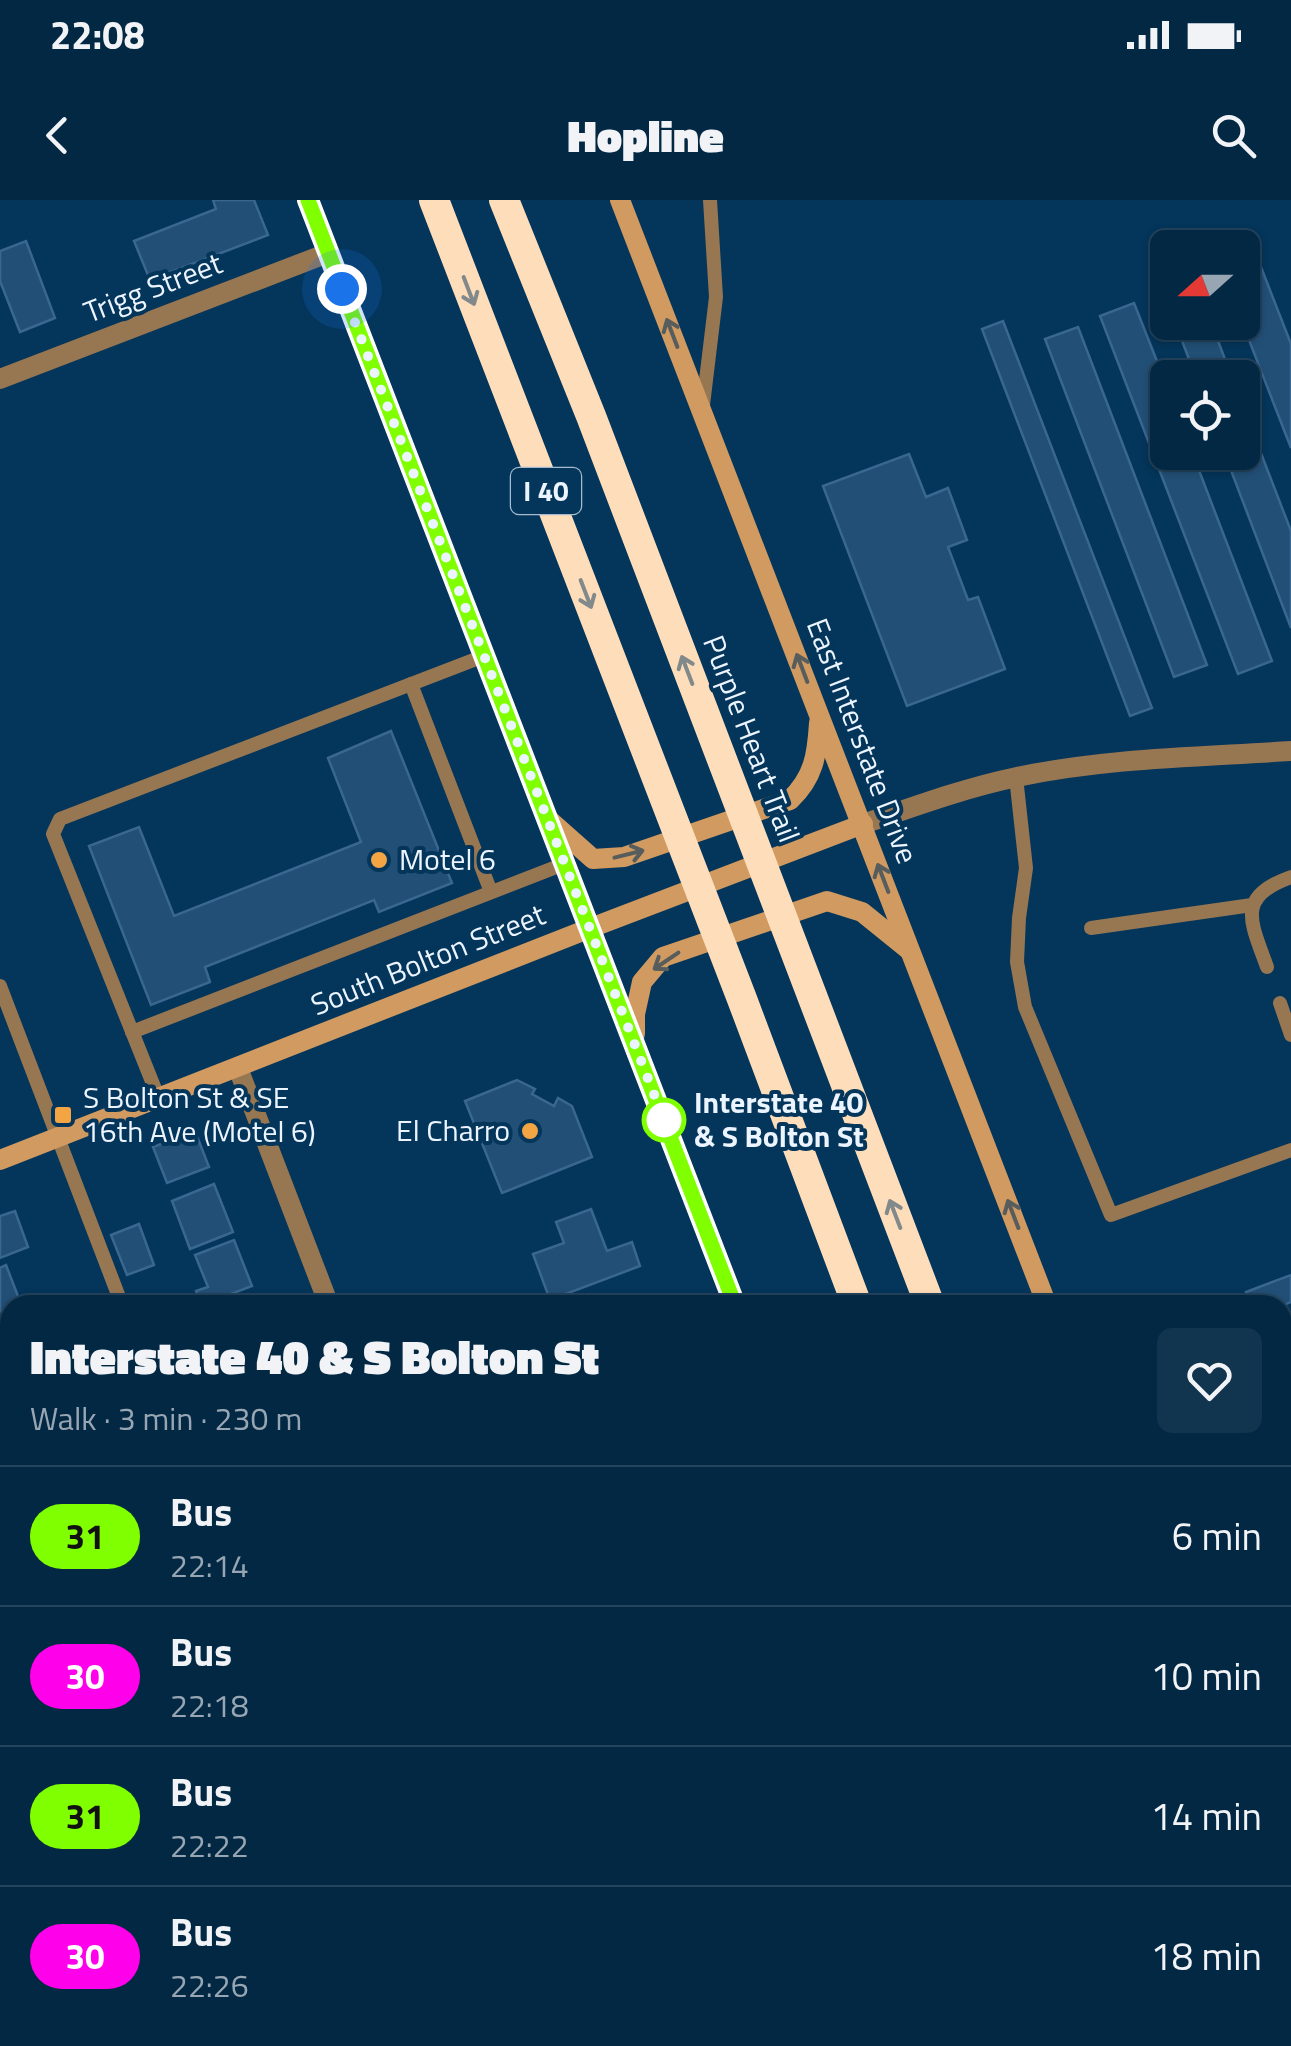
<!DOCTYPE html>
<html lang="en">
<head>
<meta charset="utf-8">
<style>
	body { margin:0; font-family:"Titillium Web",sans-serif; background:#11344f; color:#f1f3f6; height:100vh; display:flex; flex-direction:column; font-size:38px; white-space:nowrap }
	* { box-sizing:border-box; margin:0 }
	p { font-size:32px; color:#97a6b2 }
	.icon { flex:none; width:55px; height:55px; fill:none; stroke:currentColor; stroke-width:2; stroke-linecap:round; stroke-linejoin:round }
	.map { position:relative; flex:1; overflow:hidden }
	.side { position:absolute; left:0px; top:1095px; width:1292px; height:752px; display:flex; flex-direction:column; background:#032844; border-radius:30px 30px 0 0; box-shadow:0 2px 8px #0004,0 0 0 2px #24445d }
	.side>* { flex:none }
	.badge { padding:0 20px; border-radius:32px; font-size:35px; line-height:65px }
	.needle { width:65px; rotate:249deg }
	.buttons { position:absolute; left:1150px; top:30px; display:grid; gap:20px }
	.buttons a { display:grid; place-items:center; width:110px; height:110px; border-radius:15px; background:#032844; box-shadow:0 2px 8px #0004,0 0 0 2px #24445d; font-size:50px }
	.you { position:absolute; width:50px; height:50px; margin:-25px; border:8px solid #fff; border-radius:50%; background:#1a73e8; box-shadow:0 0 0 15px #1a73e833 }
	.map>.badge { position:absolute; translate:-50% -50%; box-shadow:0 0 0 5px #fff }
	.round { display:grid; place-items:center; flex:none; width:105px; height:105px; border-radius:15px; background:#11344f }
	.summary { display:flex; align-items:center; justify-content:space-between; height:170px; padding:0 30px }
	h1 { font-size:48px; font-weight:800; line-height:75px }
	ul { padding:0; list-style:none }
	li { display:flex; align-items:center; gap:30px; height:140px; padding:0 30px; border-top:2px solid #24445d }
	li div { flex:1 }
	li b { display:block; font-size:38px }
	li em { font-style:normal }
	li .badge { min-width:110px; font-weight:700; text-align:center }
	.status { display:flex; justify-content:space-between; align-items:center; height:70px; padding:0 50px; background:#032844; direction:ltr }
	.status svg { height:28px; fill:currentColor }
	header { display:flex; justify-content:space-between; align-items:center; height:130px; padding:0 30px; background:#032844; font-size:45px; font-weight:800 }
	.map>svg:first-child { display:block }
</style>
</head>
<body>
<div class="status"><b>22:08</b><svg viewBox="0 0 49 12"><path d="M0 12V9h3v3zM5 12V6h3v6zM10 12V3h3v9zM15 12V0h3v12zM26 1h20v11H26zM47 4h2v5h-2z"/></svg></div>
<header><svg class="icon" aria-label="back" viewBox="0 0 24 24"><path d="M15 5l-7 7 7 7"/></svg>Hopline<svg class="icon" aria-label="search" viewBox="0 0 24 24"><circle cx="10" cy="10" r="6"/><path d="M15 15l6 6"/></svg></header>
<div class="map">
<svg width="1291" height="1846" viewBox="0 0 1291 1846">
	<rect width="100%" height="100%" fill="#04355a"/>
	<polygon fill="#61303a" points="10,1436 10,1832 0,1836 0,1440"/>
	<g fill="#224f76" stroke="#3a6790" stroke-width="2.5">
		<polygon points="213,0 254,0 268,35 150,80 134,41 216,9"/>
		<polygon points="26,41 55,118 20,132 0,81 0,51"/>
		<polygon points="1242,62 1247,73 1261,67 1291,144 1291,248 1242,122"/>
		<polygon points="1134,103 1168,189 1168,252 1192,252 1272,461 1238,474 1100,116"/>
		<polygon points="1003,121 1152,508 1130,516 982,129"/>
		<polygon points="1175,122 1211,122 1232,178 1196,178"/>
		<polygon points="1078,127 1207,465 1174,477 1045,139"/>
		<polygon points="1242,204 1291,331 1291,428 1224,252 1242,252"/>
		<polygon points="909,254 926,297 948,288 967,340 948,347 968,400 978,397 1005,469 907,506 823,286"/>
		<polygon points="391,531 452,683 379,712 374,700 205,767 210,782 151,805 89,646 139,627 174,716 361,642 328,558"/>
		<polygon points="517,880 535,889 532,894 554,906 558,898 572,906 592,957 502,993 465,901"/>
		<polygon points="195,931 209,967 167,983 153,947"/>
		<polygon points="214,984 233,1032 190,1049 172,1001"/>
		<polygon points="591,1009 607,1051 632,1042 640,1066 550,1100 533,1054 564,1043 556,1022"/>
		<polygon points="15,1011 28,1047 0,1058 0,1016"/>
		<polygon points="139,1024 154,1065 127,1075 111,1035"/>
		<polygon points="234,1040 252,1086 202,1105 196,1091 208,1087 195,1055"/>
		<polygon points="6,1065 21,1104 10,1105 10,1108 0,1112 0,1068"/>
		<polygon points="1291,1075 1291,1102 1282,1106 1250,1105 1246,1092"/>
		<polygon points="10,1127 10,1175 0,1149 0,1131"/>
		<polygon points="1291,1317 1291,1432 1282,1410 1282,1320"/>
		<polygon points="359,1838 509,1838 488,1846 337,1846"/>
	</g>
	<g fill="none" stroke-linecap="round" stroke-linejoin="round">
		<polyline stroke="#517591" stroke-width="5" stroke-dasharray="8 8" stroke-linecap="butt" points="0,1822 10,1818"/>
		<g stroke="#977652" stroke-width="14">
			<polyline points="703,205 716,97 710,0"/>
			<polyline points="411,484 491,692"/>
			<polyline points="1016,577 1026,668 1019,718 1017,762 1025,807 1111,1015 1291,950"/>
			<polyline points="1091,728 1252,705"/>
			<path d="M 1267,767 C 1251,722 1235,697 1291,677"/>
			<polyline points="0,786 122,1105"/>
			<polyline points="1280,803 1291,835"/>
			<polyline points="132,832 564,664"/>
			<polyline points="159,899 53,634 60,619 484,456"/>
			<polyline points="1282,1304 1291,1301"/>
			<polyline points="1282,1505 1291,1501"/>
			<polyline points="817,1838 820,1846"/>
		</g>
		<g stroke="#977652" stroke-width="20">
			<polyline points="0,179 328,53"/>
			<polyline points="238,868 329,1105"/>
			<polyline points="0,1327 10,1353"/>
			<polyline points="0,1410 10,1406"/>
			<polyline points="196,1838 199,1846"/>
			<polyline points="609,1838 612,1846"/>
			<polyline points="42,1846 64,1838"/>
		</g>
		<path stroke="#977652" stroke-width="20" d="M 863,624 C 913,607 964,588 1017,577 C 1106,558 1200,557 1291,551"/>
		<g stroke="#d09a60" stroke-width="20">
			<polyline points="308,0 735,1105"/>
			<polyline points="620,0 1047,1105"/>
			<path d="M 549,620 L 593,659 L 624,657 L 790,600 C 814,577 817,555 819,523"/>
			<polyline points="635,834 635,814 642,782 663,757 827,701 862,712 909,750"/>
			<polyline points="0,960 588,729 863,624"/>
			<polyline points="1282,1724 1291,1747"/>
			<polyline points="1014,1838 1017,1846"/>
		</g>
		<g stroke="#feddbb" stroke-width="30">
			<polyline points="434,0 742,799 857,1105"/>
			<polyline points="504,0 591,216 930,1105"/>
			<polyline points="1132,1838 1135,1846"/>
			<polyline points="1208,1838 1212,1846"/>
		</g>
	</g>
	<defs><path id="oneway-shaft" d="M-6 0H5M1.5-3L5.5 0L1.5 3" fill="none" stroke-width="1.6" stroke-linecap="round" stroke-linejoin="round" transform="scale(2.5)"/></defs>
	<g stroke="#81898a">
		<use href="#oneway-shaft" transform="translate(469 91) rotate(69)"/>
		<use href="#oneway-shaft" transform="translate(586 394) rotate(69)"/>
		<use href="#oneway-shaft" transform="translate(687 470) rotate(-111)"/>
		<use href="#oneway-shaft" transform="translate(895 1014) rotate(-111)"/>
	</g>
	<g stroke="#565d5c">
		<use href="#oneway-shaft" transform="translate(672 133) rotate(-111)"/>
		<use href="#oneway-shaft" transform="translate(802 468) rotate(-111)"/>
		<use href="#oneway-shaft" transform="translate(629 654) rotate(-14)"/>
		<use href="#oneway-shaft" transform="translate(883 678) rotate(-111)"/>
		<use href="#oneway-shaft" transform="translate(666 761) rotate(146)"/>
		<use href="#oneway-shaft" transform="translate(1013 1014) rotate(-111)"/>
	</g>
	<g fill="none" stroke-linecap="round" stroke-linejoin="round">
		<g stroke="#fff" stroke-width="22">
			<polyline id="line" points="308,0 735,1105"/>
		</g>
		<use href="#line" stroke="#80ff00" stroke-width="15"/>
		<polyline stroke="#ecf5ff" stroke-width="10" stroke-dasharray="0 18" points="342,89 664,920"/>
	</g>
	<g fill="#f3a443" stroke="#04355a" stroke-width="4">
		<circle cx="379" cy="660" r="10"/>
		<rect x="53" y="905" width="20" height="20" rx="5"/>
		<circle cx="530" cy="931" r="10"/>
	</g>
	<circle fill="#fff" stroke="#80ff00" stroke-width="5" cx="664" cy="920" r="20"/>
	<g text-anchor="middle" stroke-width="8" stroke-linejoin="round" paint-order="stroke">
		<rect fill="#04355a" stroke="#a6bbce" stroke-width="2.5" x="511" y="268" width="70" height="46" rx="8"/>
		<g font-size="28" font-weight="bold" fill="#ecf5ff">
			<text x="546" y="301">I 40</text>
		</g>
		<g font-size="30" fill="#ecf5ff" stroke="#04355a">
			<text transform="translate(153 88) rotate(-21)" y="10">Trigg Street</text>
			<text transform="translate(751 539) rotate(69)" y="10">Purple Heart Trail</text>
			<text transform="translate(862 541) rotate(69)" y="10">East Interstate Drive</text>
			<text transform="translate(428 760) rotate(-22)" y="10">South Bolton Street</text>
		</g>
		<g font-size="30" fill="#ecf5ff" stroke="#04355a" text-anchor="start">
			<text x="399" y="670">Motel 6</text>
			<text x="83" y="908">S Bolton St &amp; SE<tspan x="83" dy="34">16th Ave (Motel 6)</tspan></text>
			<text x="510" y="941" text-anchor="end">El Charro</text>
		</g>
		<g font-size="30" font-weight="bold" fill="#ecf5ff" stroke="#04355a" text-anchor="start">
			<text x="694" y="913">Interstate 40<tspan x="694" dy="34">&amp; S Bolton St</tspan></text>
		</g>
	</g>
</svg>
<div class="buttons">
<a><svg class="needle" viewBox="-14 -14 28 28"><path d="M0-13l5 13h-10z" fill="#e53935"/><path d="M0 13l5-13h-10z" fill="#97a6b2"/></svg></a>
<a><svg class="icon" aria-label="locate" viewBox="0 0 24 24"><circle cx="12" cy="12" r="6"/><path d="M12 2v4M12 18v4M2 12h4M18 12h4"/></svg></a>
</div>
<div class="you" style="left:342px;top:89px"></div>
<section class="side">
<div class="summary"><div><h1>Interstate 40 &amp; S Bolton St</h1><p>Walk · 3 min · 230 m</p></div><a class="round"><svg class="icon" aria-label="heart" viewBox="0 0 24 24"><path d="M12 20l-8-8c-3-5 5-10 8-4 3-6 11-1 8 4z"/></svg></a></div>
<ul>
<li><span class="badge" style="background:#80ff00;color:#111">31</span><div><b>Bus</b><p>22:14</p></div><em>6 min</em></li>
<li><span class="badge" style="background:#ff00ea;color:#fff">30</span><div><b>Bus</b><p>22:18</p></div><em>10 min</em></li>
<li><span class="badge" style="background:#80ff00;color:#111">31</span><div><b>Bus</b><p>22:22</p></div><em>14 min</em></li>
<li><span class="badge" style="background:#ff00ea;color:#fff">30</span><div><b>Bus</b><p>22:26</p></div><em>18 min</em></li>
</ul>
</section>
</div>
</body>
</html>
